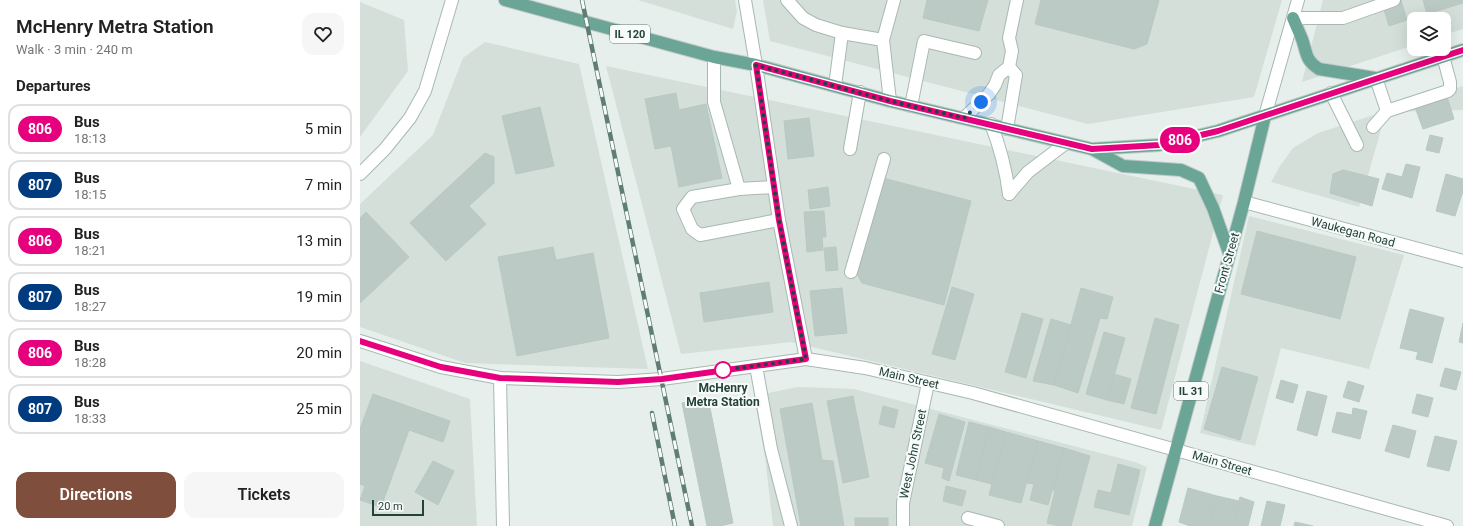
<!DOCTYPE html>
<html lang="en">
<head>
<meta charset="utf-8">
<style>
	body { margin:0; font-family:Roboto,sans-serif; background:#f6f6f6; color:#222; height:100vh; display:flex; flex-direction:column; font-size:15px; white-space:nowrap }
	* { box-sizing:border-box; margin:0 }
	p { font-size:13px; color:#767676 }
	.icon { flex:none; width:22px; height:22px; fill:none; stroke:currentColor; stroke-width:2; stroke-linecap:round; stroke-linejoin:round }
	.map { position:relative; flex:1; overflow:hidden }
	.sheet { display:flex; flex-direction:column; background:#fff; width:360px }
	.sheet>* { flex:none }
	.badge { padding:0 8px; border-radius:13px; font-size:14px; line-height:26px }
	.controls { position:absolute; left:1047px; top:12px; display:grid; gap:8px }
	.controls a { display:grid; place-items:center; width:44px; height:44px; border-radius:8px; background:#fff; box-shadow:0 4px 16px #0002; font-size:20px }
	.scale { position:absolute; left:12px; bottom:10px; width:52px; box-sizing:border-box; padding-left:4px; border:2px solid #24423a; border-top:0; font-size:11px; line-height:14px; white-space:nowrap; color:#24423a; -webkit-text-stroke:3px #f7fbf9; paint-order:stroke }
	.you { position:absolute; width:20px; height:20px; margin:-10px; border:3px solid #fff; border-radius:50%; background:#1a73e8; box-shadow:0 0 0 6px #1a73e833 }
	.map>.badge { position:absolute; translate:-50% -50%; box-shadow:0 0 0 2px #fff }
	h2 { padding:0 16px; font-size:15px; line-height:36px }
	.round { display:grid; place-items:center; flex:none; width:42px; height:42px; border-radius:12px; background:#f6f6f6 }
	.summary { display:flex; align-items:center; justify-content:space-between; height:68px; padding:0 16px }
	h1 { font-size:19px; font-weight:600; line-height:30px }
	.button { display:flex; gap:8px; margin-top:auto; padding:8px 16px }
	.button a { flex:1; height:46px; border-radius:12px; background:#804e3d; color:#fff; font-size:16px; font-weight:600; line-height:46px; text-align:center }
	.button a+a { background:#f6f6f6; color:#222 }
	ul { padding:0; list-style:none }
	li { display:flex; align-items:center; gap:12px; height:50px; margin:0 8px 6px; padding:0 8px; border:2px solid #e0e0e0; border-radius:12px }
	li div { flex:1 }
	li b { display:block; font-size:15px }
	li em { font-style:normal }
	li .badge { min-width:44px; font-weight:700; text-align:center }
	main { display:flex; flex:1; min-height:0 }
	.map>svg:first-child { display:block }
</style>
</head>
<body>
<main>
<section class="sheet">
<div class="summary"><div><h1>McHenry Metra Station</h1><p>Walk · 3 min · 240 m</p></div><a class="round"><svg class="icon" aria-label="heart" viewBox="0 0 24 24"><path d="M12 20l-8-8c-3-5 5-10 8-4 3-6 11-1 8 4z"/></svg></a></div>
<h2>Departures</h2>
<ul>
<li><span class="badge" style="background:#e6007e;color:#fff">806</span><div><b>Bus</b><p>18:13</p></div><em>5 min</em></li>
<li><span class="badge" style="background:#003b80;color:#fff">807</span><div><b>Bus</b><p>18:15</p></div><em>7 min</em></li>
<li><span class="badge" style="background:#e6007e;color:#fff">806</span><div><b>Bus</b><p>18:21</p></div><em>13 min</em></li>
<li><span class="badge" style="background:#003b80;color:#fff">807</span><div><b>Bus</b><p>18:27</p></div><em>19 min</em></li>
<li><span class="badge" style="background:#e6007e;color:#fff">806</span><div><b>Bus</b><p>18:28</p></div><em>20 min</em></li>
<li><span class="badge" style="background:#003b80;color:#fff">807</span><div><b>Bus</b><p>18:33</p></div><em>25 min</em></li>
</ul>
<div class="button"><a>Directions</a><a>Tickets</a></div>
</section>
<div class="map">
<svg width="1103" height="526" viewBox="0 0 1103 526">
	<rect width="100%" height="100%" fill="#e6efeb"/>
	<g fill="#d4dfda">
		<polygon points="278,0 375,0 377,11 373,29"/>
		<polygon points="403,0 922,0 894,97 728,124 410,41"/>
		<polygon points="963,0 1103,0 1103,29 1084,35 1084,19 1054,19 1054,45 942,82"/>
		<polygon points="0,2 44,20 48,71 0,137"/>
		<polygon points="125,42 219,64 288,369 105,363 0,327 0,204 73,135 103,58"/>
		<polygon points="246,66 863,195 801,430 431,342 321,354"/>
		<polygon points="1103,86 1103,110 1026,112 999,207 911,182 920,166 933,148 958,133"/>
		<polygon points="889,216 1044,255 1009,369 921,348 895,446 840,433"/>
		<polygon points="0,361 110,399 117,526 0,526"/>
		<polygon points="438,387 494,389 775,462 787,467 772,526 413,526 405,457 394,396"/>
	</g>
	<g fill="#bbcac4" stroke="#b8c9c2">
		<polygon points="567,0 628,0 619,31 563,18"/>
		<polygon points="681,0 799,0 787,44 774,49 675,24"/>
		<polygon points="1021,0 1041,0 1047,20 1029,26"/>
		<polygon points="1063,0 1103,0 1103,3 1067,14"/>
		<polygon points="316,93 319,110 346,104 362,178 319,187 311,146 295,149 285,99"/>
		<polygon points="1087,97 1094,119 1063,129 1055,107"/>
		<polygon points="180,107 194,166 156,174 142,116"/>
		<polygon points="449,118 454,156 428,159 424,121"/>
		<polygon points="1070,135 1083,138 1079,153 1066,150"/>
		<polygon points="125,153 134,157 134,183 109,206 126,224 86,261 50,223"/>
		<polygon points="1046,164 1060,167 1052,198 1022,189 1027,173 1042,177"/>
		<polygon points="983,170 1019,179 1012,206 970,193 973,174"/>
		<polygon points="1086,174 1103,179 1103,191 1095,216 1076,211"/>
		<polygon points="523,178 611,201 584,305 502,283 497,274"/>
		<polygon points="468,187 470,206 450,209 448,190"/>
		<polygon points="464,211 466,237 462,237 463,250 447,252 444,212"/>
		<polygon points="6,212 49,257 0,303 0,218"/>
		<polygon points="897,231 996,257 980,319 881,294"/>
		<polygon points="193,247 196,260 233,253 249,338 157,356 138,257"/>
		<polygon points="476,247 478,270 466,271 464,248"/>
		<polygon points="409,282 413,312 344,322 340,293"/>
		<polygon points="592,287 614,294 595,360 572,354"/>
		<polygon points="482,288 487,333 455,336 450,291"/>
		<polygon points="721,288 753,297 747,319 740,318 718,393 694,385"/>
		<polygon points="1050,309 1084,318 1072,363 1056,359 1058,352 1040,348"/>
		<polygon points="662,313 683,319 666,378 645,372"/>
		<polygon points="795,318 819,325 796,414 771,408"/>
		<polygon points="691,319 711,325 694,385 673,381"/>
		<polygon points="1103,323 1103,343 1099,342"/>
		<polygon points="744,332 765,338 747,400 726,394"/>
		<polygon points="862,367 898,377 880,440 844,429"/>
		<polygon points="1085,368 1101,372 1096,390 1080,386"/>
		<polygon points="754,374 771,379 764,404 747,400"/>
		<polygon points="921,380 938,385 933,403 916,398"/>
		<polygon points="988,381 1004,386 999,402 983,397"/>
		<polygon points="947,391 967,396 957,436 937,430"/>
		<polygon points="13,394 90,421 83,442 49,430 21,507 0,500 5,486 0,484 0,429"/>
		<polygon points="1057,394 1073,398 1068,417 1052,413"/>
		<polygon points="493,396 509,477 483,483 467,401"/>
		<polygon points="348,398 373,523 360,526 347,526 322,403"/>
		<polygon points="452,403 462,460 473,461 484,526 441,526 420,409"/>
		<polygon points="523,406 538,410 534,428 519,424"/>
		<polygon points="993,408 1007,411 1000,439 972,432 977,412 992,415"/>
		<polygon points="579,414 605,422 589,481 582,478 584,468 565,463"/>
		<polygon points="609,422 629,427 616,480 596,475"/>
		<polygon points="1033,425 1056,431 1049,458 1025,451"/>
		<polygon points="629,427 646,432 632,484 616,480"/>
		<polygon points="646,432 678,441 661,503 629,495"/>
		<polygon points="1075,436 1097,441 1089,471 1067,466"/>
		<polygon points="678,441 704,448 688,505 670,500 674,484 667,483"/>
		<polygon points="704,448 730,456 711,526 699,526 687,523 695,491 693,490"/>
		<polygon points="73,461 94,471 78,505 55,492"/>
		<polygon points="758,464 780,470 769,515 734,507 738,490 751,493"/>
		<polygon points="586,486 606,491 602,506 583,501"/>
		<polygon points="828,488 857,496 849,526 830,526 819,522"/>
		<polygon points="857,496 879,501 873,526 849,526"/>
		<polygon points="880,497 894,502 888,526 873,526"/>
		<polygon points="907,501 925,505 920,526 901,526"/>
		<rect x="495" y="518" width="33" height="8"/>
		<polygon points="935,522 953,526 934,526"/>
	</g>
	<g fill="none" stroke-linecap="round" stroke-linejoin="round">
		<g stroke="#a8b8b2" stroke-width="14">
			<g id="minor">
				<polyline points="385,0 396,65 419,220 446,359"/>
				<polyline points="427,0 443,18 456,25 482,33"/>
				<polyline points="933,18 983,18 1034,0"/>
				<polyline points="354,57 354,102 379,189 414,187"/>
				<polyline points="1016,78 1027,111"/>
				<polyline points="475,86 482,33 523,40"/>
				<polyline points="971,93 997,145"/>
				<polyline points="530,101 523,40 534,0"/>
				<polyline points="551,106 564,41 615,53"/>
				<polyline points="905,116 938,0"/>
				<polyline points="604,118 629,94 635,85 639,75 649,67 652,51 649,38 657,0"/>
				<path d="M 631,124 C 640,147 646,170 649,194"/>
				<polyline points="1013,127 1027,111 1088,91 1090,89 1090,82 1083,56"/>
				<polyline points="647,129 656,75 649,67"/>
				<polyline points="490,149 500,92"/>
				<polyline points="0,174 25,149 50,118 65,91 92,0"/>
				<polyline points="379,189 332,197 323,209 332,229 340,235 419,220"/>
				<polyline points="649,194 668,172 706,143"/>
				<polyline points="884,202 1103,261"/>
				<polyline points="491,272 524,159"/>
				<polyline points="0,341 81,367 140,378 258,382 302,379 446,359 505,368 613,393 1087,526"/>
				<polyline points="396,366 411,449 431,526"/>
				<polyline points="140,378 143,526"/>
				<polyline points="608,518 638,526"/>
				<polyline points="543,526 543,503 568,383"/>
			</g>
		</g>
		<g stroke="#c2cac8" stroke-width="14">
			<g id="major">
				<polyline points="145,0 354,57 396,65 530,101 732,149 799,145 858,131 1103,50"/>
				<path d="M 933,18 C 936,25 939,32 942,39 C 947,53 945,60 959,69 L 1015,78"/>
				<polyline points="732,149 763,166 821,170 839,178 853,208 869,253"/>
				<polyline points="795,526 884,202 905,116"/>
			</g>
		</g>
		<use href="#minor" stroke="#fff" stroke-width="12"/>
		<use href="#major" stroke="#6aa596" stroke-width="12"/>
		<g stroke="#5f7d75" stroke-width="4.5">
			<g id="rail">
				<polyline points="222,0 332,526"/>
				<polyline points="292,413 315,526"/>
			</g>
		</g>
		<use href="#rail" stroke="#f7fbf9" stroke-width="3" stroke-dasharray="9" stroke-linecap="butt"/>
	</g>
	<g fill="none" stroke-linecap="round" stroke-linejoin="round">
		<g stroke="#fff" stroke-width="9">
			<polyline id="line" points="0,341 81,367 140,378 258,382 302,379 446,359 419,220 396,65 530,101 732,149 799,145 858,131 1103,50"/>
		</g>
		<use href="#line" stroke="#e6007e" stroke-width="6"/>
		<polyline stroke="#24423a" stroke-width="4" stroke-dasharray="0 7.2" points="363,370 446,359 419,220 396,65 530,101 604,118 621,102"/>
	</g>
	<circle fill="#fff" stroke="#e6007e" stroke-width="2" cx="363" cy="370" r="8"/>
	<g text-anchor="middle" stroke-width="4" stroke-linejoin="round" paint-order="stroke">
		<g fill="#f7fbf9" stroke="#637a73" stroke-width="1">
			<rect x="250" y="25" width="40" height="18" rx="3"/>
			<rect x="814" y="382" width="34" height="18" rx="3"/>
		</g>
		<g font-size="11" font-weight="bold" fill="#24423a">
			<text x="270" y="38">IL 120</text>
			<text x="831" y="395">IL 31</text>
		</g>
		<g font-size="12" fill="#24423a" stroke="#f7fbf9">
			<text transform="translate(993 232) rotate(15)" y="4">Waukegan Road</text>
			<text transform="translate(867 263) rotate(-74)" y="4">Front Street</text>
			<text transform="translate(549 378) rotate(13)" y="4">Main Street</text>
			<text transform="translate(553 454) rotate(-78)" y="4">West John Street</text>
			<text transform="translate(862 463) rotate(16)" y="4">Main Street</text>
		</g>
		<g font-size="12" font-weight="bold" fill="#24423a" stroke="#f7fbf9">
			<text x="363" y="392">McHenry<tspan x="363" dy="14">Metra Station</tspan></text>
		</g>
	</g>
</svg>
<div class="controls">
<a><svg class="icon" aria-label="layers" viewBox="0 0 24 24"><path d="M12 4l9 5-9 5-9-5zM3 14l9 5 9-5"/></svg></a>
</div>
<div class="scale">20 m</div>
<div class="you" style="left:621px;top:102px"></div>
<b class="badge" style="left:820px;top:140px;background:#e6007e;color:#fff">806</b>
</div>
</main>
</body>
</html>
